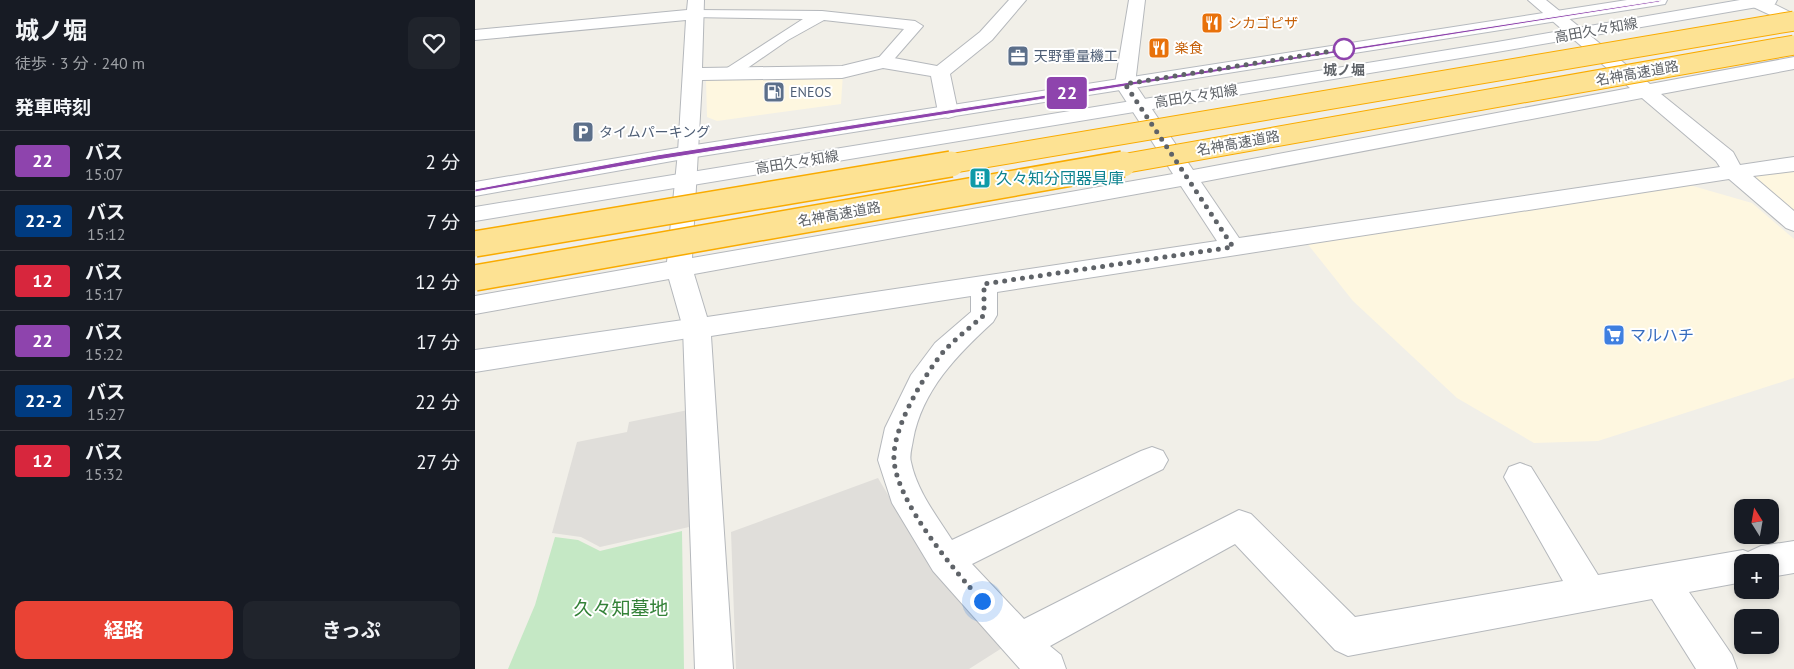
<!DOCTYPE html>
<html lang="ja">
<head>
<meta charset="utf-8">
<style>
	body { margin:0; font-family:"PT Sans","Noto Sans JP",sans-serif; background:#20242c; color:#f1f3f6; height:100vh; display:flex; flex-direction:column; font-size:19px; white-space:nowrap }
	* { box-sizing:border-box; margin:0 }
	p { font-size:16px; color:#9ea1a6 }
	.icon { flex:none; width:28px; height:28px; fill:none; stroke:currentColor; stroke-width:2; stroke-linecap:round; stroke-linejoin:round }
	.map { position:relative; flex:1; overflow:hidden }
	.side { display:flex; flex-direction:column; background:#171b24; width:475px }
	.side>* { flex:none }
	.badge { padding:0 10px; border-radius:4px; font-size:18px; line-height:32px }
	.needle { width:32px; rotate:349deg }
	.controls { position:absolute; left:1259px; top:499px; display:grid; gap:10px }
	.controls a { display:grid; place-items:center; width:45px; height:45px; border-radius:10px; background:#171b24; box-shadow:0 2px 8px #0003; font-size:25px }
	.you { position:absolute; width:25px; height:25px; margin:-12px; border:4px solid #fff; border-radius:50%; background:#1a73e8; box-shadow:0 0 0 8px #1a73e833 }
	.map>.badge { position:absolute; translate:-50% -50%; box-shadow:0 0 0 2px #fff }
	h2 { padding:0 15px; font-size:19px; line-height:45px }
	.round { display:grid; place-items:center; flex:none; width:52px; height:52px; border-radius:10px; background:#20242c }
	.head { display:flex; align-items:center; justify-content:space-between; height:85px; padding:0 15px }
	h1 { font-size:24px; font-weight:700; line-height:38px }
	.button { display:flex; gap:10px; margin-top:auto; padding:10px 15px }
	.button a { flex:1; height:58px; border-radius:10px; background:#ea4335; color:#fff; font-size:20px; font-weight:700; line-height:58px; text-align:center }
	.button a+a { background:#20242c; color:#f1f3f6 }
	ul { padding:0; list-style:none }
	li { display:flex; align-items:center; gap:15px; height:60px; padding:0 15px; border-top:1px solid #363941 }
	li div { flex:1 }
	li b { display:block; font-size:19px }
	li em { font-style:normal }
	li .badge { min-width:55px; font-weight:700; text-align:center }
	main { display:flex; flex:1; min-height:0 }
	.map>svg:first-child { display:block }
</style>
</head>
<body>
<main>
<section class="side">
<div class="head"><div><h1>城ノ堀</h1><p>徒歩 · 3 分 · 240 m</p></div><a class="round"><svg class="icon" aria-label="heart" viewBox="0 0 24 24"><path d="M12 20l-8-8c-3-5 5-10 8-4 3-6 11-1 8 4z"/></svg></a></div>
<h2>発車時刻</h2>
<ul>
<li><span class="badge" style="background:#8e44ad;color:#fff">22</span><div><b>バス</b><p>15:07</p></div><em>2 分</em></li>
<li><span class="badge" style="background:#003b80;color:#fff">22-2</span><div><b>バス</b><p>15:12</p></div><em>7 分</em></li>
<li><span class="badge" style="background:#d7263d;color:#fff">12</span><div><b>バス</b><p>15:17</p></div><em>12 分</em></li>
<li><span class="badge" style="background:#8e44ad;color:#fff">22</span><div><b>バス</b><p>15:22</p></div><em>17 分</em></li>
<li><span class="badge" style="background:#003b80;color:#fff">22-2</span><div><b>バス</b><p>15:27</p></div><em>22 分</em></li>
<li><span class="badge" style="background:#d7263d;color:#fff">12</span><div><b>バス</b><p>15:32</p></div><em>27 分</em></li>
</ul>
<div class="button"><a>経路</a><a>きっぷ</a></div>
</section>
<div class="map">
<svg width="1319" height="669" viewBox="0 0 1319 669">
	<rect width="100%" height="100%" fill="#f1efe8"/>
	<g fill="#fef7e0">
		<polygon points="368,73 366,104 242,121 232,117 231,80 238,76"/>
		<polygon points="1319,164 1319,223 1258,171"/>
		<polygon points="1211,184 1277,203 1319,239 1319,378 1123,441 1059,443 982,398 878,301 831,242"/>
	</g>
	<g fill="#e0deda">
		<polygon points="218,409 223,525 125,547 106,537 77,533 102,442 152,432 154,422"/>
		<polygon points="403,478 419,505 527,648 494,669 261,669 256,532"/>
	</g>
	<polygon fill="#c5e8c5" points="207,531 209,669 33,669 60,605 80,537 103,540 125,551"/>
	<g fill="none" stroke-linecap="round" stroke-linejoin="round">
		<g stroke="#b5b8bc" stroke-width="2">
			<polygon id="lane" points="220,10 347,11 440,21 448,26 414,65 408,67 400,62 429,29 349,20 313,40 261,76 249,76 247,73 249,70 328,19 215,17 213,14 215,11"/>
		</g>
		<g stroke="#b5b8bc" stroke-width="2">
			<g id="street">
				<path d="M 213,0 L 229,0 L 227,68 L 367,66 L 408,56 L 462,66 L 505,32 L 534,0 L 551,0 L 517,40 L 475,74 L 483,112 L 480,116 L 473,118 L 466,116 L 463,112 L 456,76 L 408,68 L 367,78 L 227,80 L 217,258 L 698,174 L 640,84 L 654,0 L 670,0 L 660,84 L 718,170 L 1155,88 L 1053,0 L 1071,0 L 1175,84 L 1319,57 L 1319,69 L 1186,94 L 1258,152 L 1265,165 L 1319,157 L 1319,171 L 1278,176 L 1319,211 L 1319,231 L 1311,228 L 1254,179 L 522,292 L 522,315 L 518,322 C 483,354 447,390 438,440 C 437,447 434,456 436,462 C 442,491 461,515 477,540 L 666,451 L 677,447 L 688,451 L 693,460 L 688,469 L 497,564 L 549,619 L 764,510 L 776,514 L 880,617 L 1088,581 L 1029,477 L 1034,467 L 1045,463 L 1056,467 L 1123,575 L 1268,550 L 1273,552 L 1286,546 L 1319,541 L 1319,573 L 1295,577 L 1295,562 L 1268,562 L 1268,582 L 1214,592 L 1257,655 L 1262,669 L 1221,669 L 1177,599 L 873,656 L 860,650 L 760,544 L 575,646 L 586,655 L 591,669 L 545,669 L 458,571 L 417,503 L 403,460 L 410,428 L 436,375 L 460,343 L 496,312 L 496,296 L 236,336 L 258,669 L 220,669 L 208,328 L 194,279 L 0,314 L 0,296 L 192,262 L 203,152 L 211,20 L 0,40 L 0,30 L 212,10 ZM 1167,98 L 1241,161 L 1245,167 L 764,238 L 726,182 ZM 706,186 L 742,241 L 232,317 L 219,274 Z"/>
				<polygon points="1275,0 1291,0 1319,14 1319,26 1276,6"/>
			</g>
		</g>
		<g stroke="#b6babf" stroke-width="2">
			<g id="secondary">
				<polygon points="1152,0 1192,0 1190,4 1184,5 214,158 0,196 0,182 214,146"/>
				<polygon points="1265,0 1302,0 1300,4 1294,5 1022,52 0,221 0,207 1022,42"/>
				<polygon points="222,318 232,321 236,328 232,335 0,372 0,350"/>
			</g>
		</g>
		<use href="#lane" fill="#fff" fill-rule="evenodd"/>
		<use href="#street" fill="#fff" fill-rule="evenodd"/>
		<use href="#secondary" fill="#fff" fill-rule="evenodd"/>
		<g stroke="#f9ab00" stroke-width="21" stroke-linecap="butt">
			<g id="highway-bridge-far1">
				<polyline points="468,165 1319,21"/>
				<polyline points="641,165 1319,45"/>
			</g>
		</g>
		<g stroke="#f9ab00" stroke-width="28" stroke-linecap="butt">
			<g id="highway-bridge">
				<polyline points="0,244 476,164"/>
				<polyline points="0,278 648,164"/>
			</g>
		</g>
		<use href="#highway-bridge-far1" stroke="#fde293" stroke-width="19"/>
		<use href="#highway-bridge" stroke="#fde293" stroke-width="25"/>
	</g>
	<polygon fill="#8e44ad" stroke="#fff" points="1184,2 182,160 0,192 0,189 182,155 1187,0"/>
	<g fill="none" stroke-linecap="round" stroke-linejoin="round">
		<path stroke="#5f6368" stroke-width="5" stroke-dasharray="0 9" d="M 507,601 C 479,570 422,503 419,460 C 417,428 449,375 469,351 C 481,338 496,327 509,315 L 509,284 L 758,247 L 650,84 L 876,48 L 869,49"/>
	</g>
	<defs>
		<g id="restaurant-square" transform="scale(1.125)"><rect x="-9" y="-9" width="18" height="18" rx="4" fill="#e8710a" stroke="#fff"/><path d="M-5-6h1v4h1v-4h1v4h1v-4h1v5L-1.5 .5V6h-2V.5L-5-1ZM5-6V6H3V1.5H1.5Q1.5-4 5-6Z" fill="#fff"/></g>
		<g id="office-square" transform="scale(1.125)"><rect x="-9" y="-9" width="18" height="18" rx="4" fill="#5c6f8a" stroke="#fff"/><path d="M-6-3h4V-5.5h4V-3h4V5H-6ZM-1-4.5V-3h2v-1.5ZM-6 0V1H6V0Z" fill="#fff"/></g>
		<g id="fuel-square" transform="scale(1.125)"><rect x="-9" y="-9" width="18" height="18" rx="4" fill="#5c6f8a" stroke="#fff"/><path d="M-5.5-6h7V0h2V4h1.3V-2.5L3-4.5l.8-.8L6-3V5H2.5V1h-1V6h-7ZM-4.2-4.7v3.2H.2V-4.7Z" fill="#fff"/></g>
		<g id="parking-square" transform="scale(1.125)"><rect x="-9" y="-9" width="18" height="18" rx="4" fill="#5c6f8a" stroke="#fff"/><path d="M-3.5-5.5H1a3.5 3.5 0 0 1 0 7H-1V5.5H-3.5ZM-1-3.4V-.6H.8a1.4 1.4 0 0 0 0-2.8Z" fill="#fff"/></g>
		<g id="building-square" transform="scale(1.125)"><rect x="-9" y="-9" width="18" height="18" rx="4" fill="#0f9aa8" stroke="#fff"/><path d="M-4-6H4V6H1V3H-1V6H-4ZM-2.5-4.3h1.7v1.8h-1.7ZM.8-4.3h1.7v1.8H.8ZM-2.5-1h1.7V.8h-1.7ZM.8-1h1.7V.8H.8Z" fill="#fff"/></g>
		<g id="supermarket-square" transform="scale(1.125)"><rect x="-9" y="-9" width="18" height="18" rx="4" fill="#3f7fe0" stroke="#fff"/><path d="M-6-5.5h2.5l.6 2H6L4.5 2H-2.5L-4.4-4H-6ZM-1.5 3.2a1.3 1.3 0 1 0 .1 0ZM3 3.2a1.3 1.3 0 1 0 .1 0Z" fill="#fff"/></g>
	</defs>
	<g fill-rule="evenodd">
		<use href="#restaurant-square" x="737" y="23"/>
		<use href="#restaurant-square" x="684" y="48"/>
		<use href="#office-square" x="543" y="56"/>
		<use href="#fuel-square" x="299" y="92"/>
		<use href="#parking-square" x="108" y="132"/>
		<use href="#building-square" x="505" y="178"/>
		<use href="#supermarket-square" x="1139" y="335"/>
	</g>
	<circle fill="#fff" stroke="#8e44ad" stroke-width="2.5" cx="869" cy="49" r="10"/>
	<g text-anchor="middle" stroke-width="4" stroke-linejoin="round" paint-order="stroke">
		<g font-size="14" fill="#c56008" stroke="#fff" text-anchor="start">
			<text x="753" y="28">シカゴピザ</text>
			<text x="700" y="53">楽食</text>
		</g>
		<g font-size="14" fill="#5f6368" stroke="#fff">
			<text transform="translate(1121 30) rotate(-10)" y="5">高田久々知線</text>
			<text transform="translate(1162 73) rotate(-10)" y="5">名神高速道路</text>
			<text transform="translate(721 96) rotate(-9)" y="5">高田久々知線</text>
			<text transform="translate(763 143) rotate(-10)" y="5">名神高速道路</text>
			<text transform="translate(322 162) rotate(-9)" y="5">高田久々知線</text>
			<text transform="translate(364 214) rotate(-10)" y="5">名神高速道路</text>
		</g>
		<g font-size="14" fill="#4e5e75" stroke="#fff" text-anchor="start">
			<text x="559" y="61">天野重量機工</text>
			<text x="315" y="97">ENEOS</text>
			<text x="124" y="137">タイムパーキング</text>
		</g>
		<g font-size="14" font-weight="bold" fill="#5f6368" stroke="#fff">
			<text x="869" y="75">城ノ堀</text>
		</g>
		<g font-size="16" fill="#0d838f" stroke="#fff" text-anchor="start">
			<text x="521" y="184">久々知分団器具庫</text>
		</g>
		<g font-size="16" fill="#366cbe" stroke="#fff" text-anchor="start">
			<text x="1155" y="341">マルハチ</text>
		</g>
		<g font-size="19" fill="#348238" stroke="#fff">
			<text x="146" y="615">久々知墓地</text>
		</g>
	</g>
</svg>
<div class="controls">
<a><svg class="needle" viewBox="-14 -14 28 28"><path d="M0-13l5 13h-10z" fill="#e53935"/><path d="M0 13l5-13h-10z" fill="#9ea1a6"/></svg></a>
<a>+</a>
<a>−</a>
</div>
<div class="you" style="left:507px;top:601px"></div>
<b class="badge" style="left:592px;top:93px;background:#8e44ad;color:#fff">22</b>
</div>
</main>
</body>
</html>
